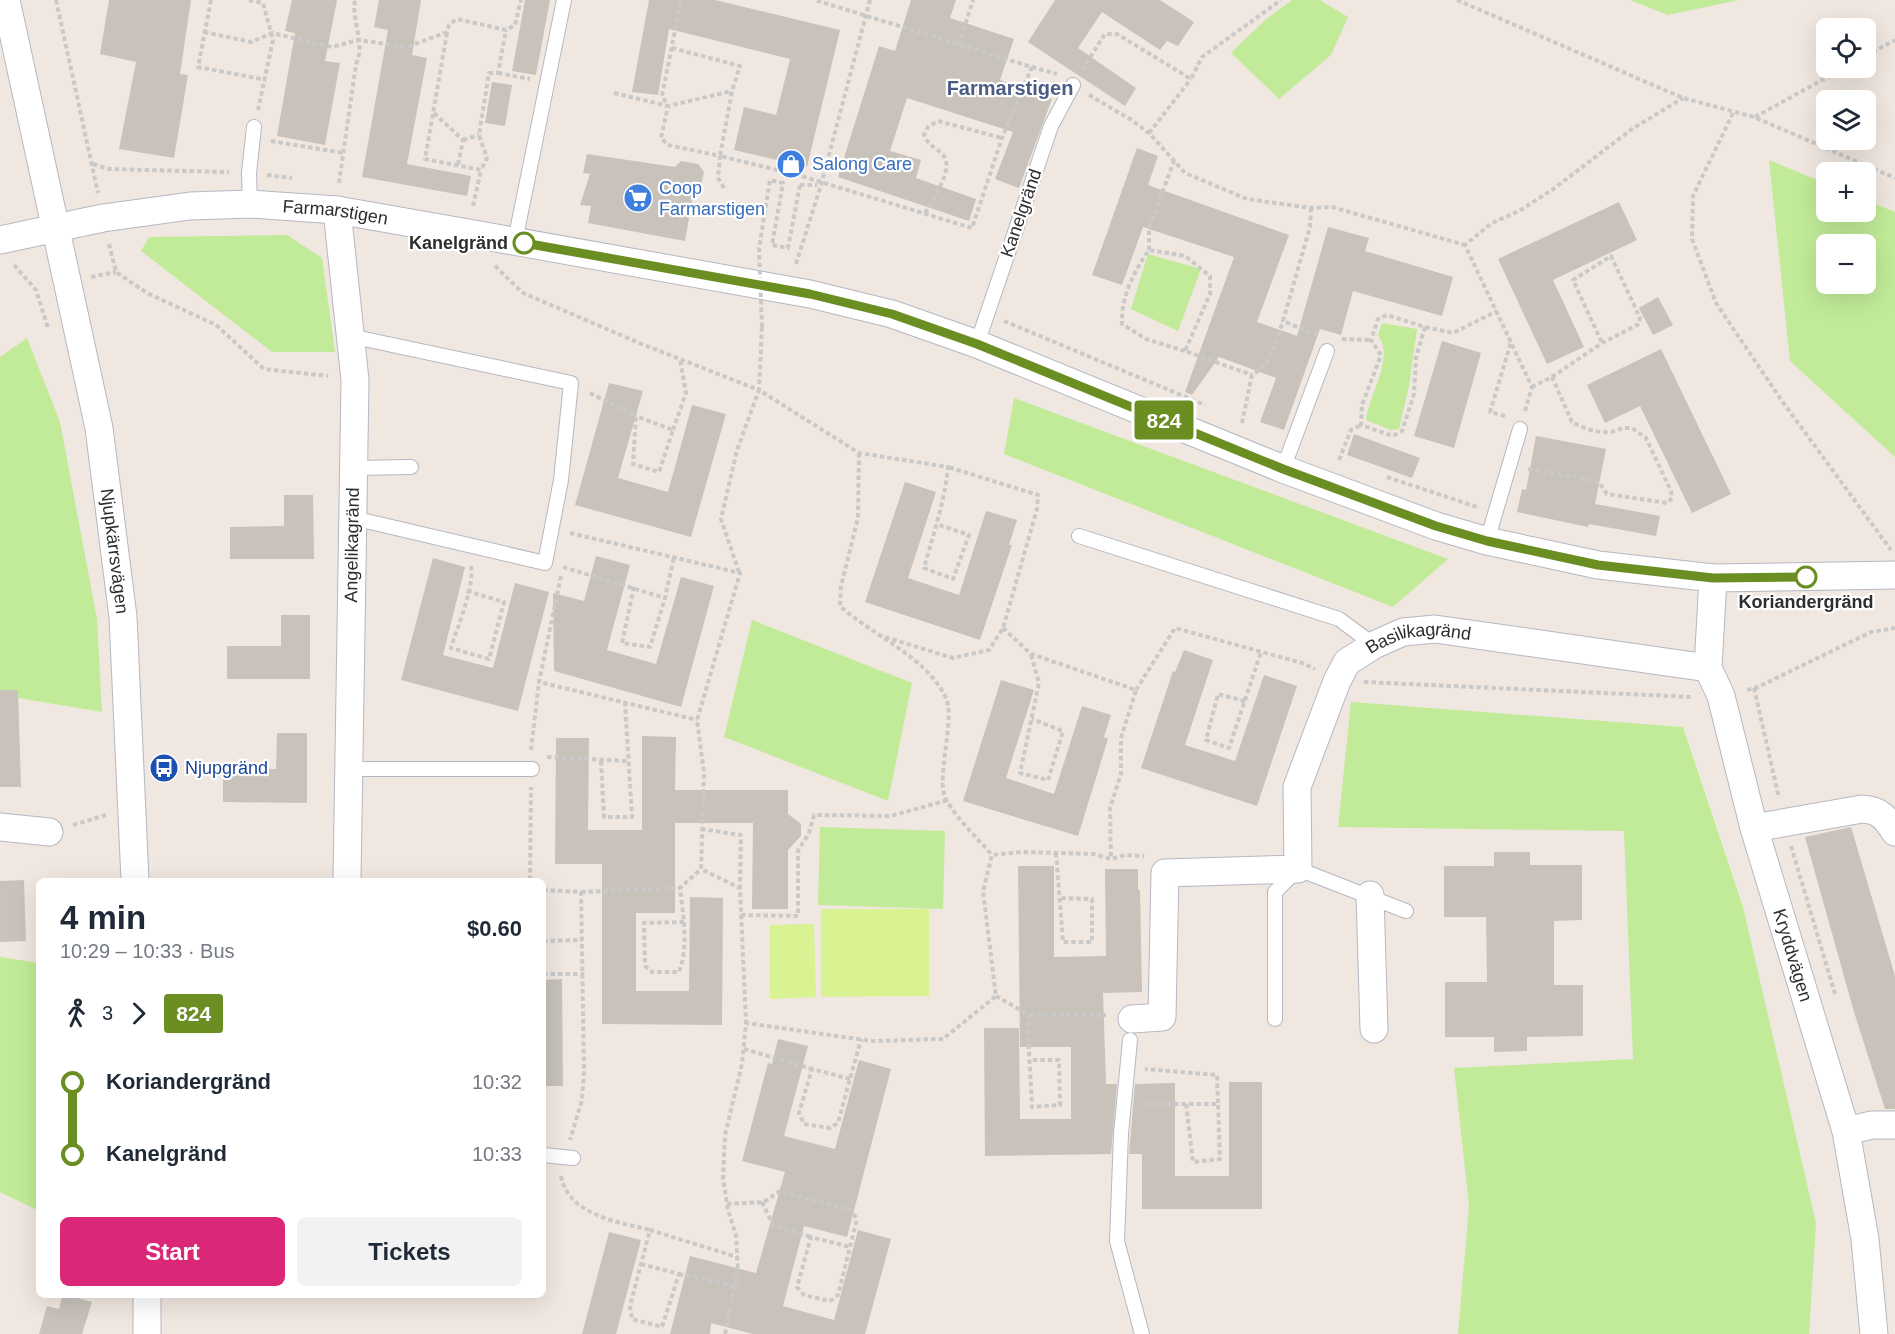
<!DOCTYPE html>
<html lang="en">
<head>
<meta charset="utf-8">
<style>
	body { margin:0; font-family:Arial,sans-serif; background:#f2f2f3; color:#1f2937; height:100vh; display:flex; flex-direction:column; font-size:22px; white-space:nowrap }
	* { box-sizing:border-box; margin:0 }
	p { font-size:20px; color:#747a83 }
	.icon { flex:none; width:33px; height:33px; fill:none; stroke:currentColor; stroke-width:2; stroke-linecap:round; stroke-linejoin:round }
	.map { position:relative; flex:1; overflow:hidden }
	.drawer { position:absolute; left:36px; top:878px; width:510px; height:420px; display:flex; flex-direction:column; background:#fff; border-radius:9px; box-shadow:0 6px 24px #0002 }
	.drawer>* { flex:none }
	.badge { padding:0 12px; border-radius:4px; font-size:21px; line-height:39px }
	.tools { position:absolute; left:1816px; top:18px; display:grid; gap:12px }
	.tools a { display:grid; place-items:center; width:60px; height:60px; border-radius:9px; background:#fff; box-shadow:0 6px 24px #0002; font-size:30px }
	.map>.badge { position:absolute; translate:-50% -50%; box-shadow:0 0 0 3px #fff }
	.legs { display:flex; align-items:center; gap:9px; height:66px; padding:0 24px; font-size:20px }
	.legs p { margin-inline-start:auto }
	.overview { display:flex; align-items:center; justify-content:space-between; height:102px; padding:0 24px }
	h1 { font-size:33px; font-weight:800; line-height:45px }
	.cta { display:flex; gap:12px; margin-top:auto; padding:12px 24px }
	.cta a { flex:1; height:69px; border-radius:9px; background:#db2777; color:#fff; font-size:24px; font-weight:800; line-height:69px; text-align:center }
	.cta a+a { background:#f2f2f3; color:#1f2937 }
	ul { padding:0 24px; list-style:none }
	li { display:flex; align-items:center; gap:21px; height:72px; font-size:22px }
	li i { display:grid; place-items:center; width:9px; height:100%; margin:0 8px; background:currentColor }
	li i::after { content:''; width:15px; height:15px; margin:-8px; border:4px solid; border-radius:50%; background:#fff }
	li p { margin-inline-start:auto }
	li:first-child i { background:linear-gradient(#0000 50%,currentColor 0) }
	li:last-child i { background:linear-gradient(currentColor 50%,#0000 0) }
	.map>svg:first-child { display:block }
</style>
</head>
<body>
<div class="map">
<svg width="1895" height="1334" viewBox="0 0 1895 1334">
	<rect width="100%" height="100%" fill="#f0e7e0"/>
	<g fill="#c1eb98" fill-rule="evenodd">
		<polygon points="1292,0 1320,0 1348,17 1331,55 1279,99 1231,53 1265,20"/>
		<polygon points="1630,0 1739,0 1668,15"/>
		<path d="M 1769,160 L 1827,184 L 1827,212 L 1866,212 L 1866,200 L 1895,212 L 1895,457 L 1790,361 ZM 1827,244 L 1866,244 L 1866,284 L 1827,284 Z"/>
		<polygon points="287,235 322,258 335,352 272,352 141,251 149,237"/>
		<polygon points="1148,254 1201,269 1178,331 1131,309"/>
		<path d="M 1382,323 L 1417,329 L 1409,386 L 1399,429 L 1391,430 L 1366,420 C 1369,394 1395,358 1378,335 Z"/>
		<polygon points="27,338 60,422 97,619 102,712 0,695 0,357"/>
		<polygon points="1014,398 1448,559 1393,607 1004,454"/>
		<polygon points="752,620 912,683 888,801 724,737"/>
		<polygon points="1351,702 1683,727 1743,907 1816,1223 1809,1334 1458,1334 1469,1206 1454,1068 1633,1059 1624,831 1338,827"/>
		<polygon points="820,827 945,831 943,909 818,905"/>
		<polygon points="0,957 39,963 39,1211 0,1192"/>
	</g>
	<g fill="#d9f393">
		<polygon points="821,909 929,909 929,996 821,997"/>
		<polygon points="814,924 816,997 770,999 770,925"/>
	</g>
	<g fill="#c8c2bb">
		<polygon points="109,0 191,0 180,74 188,75 174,158 119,149 136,62 100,54"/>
		<polygon points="292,0 337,0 325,61 340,63 325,145 277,136 295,33 285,31"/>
		<polygon points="379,0 421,0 412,55 427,58 407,164 471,176 467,196 362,177 388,30 374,27"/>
		<polygon points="525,0 550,0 536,75 512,71"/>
		<polygon points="649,0 715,0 840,30 807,167 734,150 744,107 776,115 790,59 669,29 658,95 632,92"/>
		<polygon points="911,0 956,0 950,18 1014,39 1000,80 1052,99 1019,188 995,179 1013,132 907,98 890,151 921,160 916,178 976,199 969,221 838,177 879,46 895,51"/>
		<polygon points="1055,0 1160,0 1194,22 1178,46 1167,41 1160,50 1102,12 1078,48 1136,88 1125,106 1028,42"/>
		<polygon points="492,82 512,85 505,126 485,123"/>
		<polygon points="1137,148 1158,156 1148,185 1289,235 1257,322 1297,336 1328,227 1369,238 1365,251 1453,277 1442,316 1353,291 1341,335 1320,329 1284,430 1260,422 1276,378 1219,357 1192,395 1185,392 1234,257 1143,227 1122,285 1092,275"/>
		<polygon points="587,154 675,167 681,161 698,164 704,172 701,185 694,190 685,241 588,223 591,206 580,205 590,174 583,173"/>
		<polygon points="1619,202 1637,240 1553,280 1584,347 1547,364 1498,259"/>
		<polygon points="1658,297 1673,325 1653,335 1639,308"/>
		<polygon points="1442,341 1481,353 1454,448 1414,436"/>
		<polygon points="1661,349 1731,494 1692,513 1640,406 1605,423 1587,385"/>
		<polygon points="609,383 643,391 618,478 668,492 692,405 726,414 691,537 575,505"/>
		<polygon points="1354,434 1420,458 1412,478 1347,455"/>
		<polygon points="1536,436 1606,449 1595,504 1660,516 1656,536 1589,524 1588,527 1517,512 1522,489 1526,490"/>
		<polygon points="905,482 936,492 908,578 959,595 986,511 1017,520 1009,545 1012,545 980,640 865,602"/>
		<polygon points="284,495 313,495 314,559 230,559 230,527 284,526"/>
		<polygon points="596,556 630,565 607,650 656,664 681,577 714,586 681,707 554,671 553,593 584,601"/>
		<polygon points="433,558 465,567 443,655 493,668 515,583 549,592 518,711 401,680"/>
		<polygon points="281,615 310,615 310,679 227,679 227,646 281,646"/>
		<polygon points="1184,650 1213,660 1185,745 1235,761 1264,675 1297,686 1257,806 1141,768 1173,671 1175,672"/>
		<polygon points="1001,680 1034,690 1006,778 1054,794 1082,706 1111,715 1104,737 1108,739 1078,836 963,801"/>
		<polygon points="0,690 18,690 21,787 0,787"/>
		<polygon points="277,733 307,733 307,803 223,802 223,769 276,769"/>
		<polygon points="642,736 676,737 675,790 788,790 788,814 801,824 801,836 788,850 788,909 752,909 753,823 675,823 675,913 636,913 636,991 689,991 690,897 723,898 722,1025 602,1024 602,864 555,864 556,738 589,738 588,830 642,830"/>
		<polygon points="1851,827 1895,976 1895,1109 1885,1109 1854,1012 1805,837"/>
		<polygon points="1494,852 1530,852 1530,865 1582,865 1582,920 1554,921 1554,985 1583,985 1583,1036 1527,1037 1527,1051 1494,1052 1494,1037 1445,1037 1445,982 1487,982 1486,917 1444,917 1444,866 1494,866"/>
		<polygon points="1018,866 1054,866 1054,957 1106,956 1105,869 1138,869 1138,890 1140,890 1142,992 1103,993 1106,1084 1117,1084 1111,1154 985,1156 984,1028 1019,1028 1020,1119 1071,1119 1071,1047 1020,1047"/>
		<polygon points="24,880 26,941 0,942 0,881"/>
		<polygon points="562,979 563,1086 543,1086 543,980"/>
		<polygon points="778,1039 808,1046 784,1136 835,1149 859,1060 891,1069 847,1237 804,1226 783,1306 834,1320 858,1230 891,1239 865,1334 753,1334 711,1323 710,1334 670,1334 690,1256 756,1273 785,1172 742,1161 768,1063 772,1064"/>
		<polygon points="1229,1082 1262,1082 1262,1209 1142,1209 1142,1154 1129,1154 1135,1084 1175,1083 1175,1176 1229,1176"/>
		<polygon points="609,1232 641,1240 616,1334 582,1334"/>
		<polygon points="63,1294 92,1302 82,1334 39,1334 47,1306 59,1309"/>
	</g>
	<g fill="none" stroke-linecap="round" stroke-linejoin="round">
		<g stroke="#b4b8c2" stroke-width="16">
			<g id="lane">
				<polyline points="250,204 249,173 254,127"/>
				<polyline points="515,241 564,0"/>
				<polyline points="350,336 571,383 561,480 545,563 353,518"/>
				<polyline points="977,344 1051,126 1073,85"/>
				<polyline points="353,468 411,467"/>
				<polyline points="1283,469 1327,351"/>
				<polyline points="1079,536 1339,619 1374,645"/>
				<polyline points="1487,541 1520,429"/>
				<polyline points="349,769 532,769"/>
				<polyline points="1275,1019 1275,892 1298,869 1406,911"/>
				<polyline points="1130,1040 1121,1134 1117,1241 1142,1334"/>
				<polyline points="543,1155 573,1158"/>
			</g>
		</g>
		<g stroke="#b4b8c2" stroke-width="29">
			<g id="street">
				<path id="s1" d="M 6,0 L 99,428 L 123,617 L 135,880"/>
				<polyline points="337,210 355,380 347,880"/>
				<path id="s2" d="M 0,240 L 103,218 L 190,206 L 250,204 L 337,210 L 457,231 L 810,294 L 892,314 L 977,344 L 1283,469 L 1436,526 L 1487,541 L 1598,565 L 1713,578 L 1895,575"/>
				<path id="s3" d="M 1713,578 L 1708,668 L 1721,696 L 1754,828 L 1846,1131 L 1865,1239 L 1874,1334"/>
				<polyline points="0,827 49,832"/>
				<path d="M 1754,828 L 1862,809 C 1880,810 1885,817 1895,832"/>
				<polyline points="1370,895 1374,1029"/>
				<path id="s4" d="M 1132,1019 L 1162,1017 L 1165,873 L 1298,869 L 1297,787 L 1337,681 L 1347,662 L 1374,645 L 1403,632 L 1435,629 L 1708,668"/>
				<polyline points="1846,1131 1872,1125 1895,1125"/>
				<polyline points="147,1294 147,1334"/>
			</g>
		</g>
		<g stroke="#c9c9c9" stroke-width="4" stroke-dasharray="4.5 3" stroke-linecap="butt">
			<polyline points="56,0 98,193"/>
			<polyline points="211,0 198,67 266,80"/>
			<polyline points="249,0 263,3 273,40 258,110"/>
			<polyline points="1457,0 1683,98 1754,117 1895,178"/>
			<polyline points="204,32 251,42 272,33 332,47 358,40 407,47 447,32 449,25 457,19 506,30 515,25 521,0"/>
			<polyline points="447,33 425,159 481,170 487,158 479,135 489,73 498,73 506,30"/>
			<polyline points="959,45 973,0"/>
			<polyline points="672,48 740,66 732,91 720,156 798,175 972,228 1002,138 1032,67 815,0"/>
			<polyline points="1866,56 1895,40"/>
			<polyline points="1032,67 1057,74"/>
			<polyline points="1082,70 1105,34 1117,34 1191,79 1202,57 1281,0"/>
			<polyline points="498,73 530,79"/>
			<polyline points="614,93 668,106 662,96 681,0"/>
			<polyline points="1089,95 1130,119 1149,133 1185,173 1247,199 1311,208 1332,207 1465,245"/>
			<polyline points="434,113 463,140 458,165"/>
			<polyline points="1733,113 1693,196 1692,239 1716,303 1782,401 1891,550"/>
			<polyline points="1755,117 1844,68"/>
			<polyline points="1149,133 1191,79"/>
			<polyline points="463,140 479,135"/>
			<polyline points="271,141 344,153"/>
			<polyline points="93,164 108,169 229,172"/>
			<polyline points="267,175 292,178"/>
			<path d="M 339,183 L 356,64 C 366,44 351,21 355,0"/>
			<polyline points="800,185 817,185"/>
			<polyline points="724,188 718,178 720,156 668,145 661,138 668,106 732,91"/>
			<polyline points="473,206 481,170"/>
			<polyline points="1311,208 1310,227 1283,321 1317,335"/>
			<path d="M 925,213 C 932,201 955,168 943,155 C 935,146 929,147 924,135 L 928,127 L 938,121 L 1002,138"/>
			<polyline points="109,244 116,272 147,293 216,325 264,369 328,376"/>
			<polyline points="1149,250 1149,228 1174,161"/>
			<polyline points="796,264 821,185 870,0"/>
			<polyline points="14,265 36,290 48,328"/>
			<polyline points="495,266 523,293 644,345 759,390 762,327"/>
			<polyline points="91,277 116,272"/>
			<polyline points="1004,321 1205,405"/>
			<polyline points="1425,327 1416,357 1414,394 1402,431 1393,436 1361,425 1362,405 1381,355 1371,340 1378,319 1387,315 1425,327 1453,333 1497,311"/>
			<polyline points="1342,339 1371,340"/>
			<path d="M 1185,351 L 1146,339 L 1122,324 C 1121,297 1134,271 1149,250 L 1185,256 L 1210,276 L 1210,294 L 1185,351 L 1252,375"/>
			<polyline points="1552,377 1602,343 1639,324 1640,318 1611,256 1573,280 1602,343"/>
			<polyline points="590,393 636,416 633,464 659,472 673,430 636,416"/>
			<polyline points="1525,411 1532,387 1465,245 1492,223 1519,211 1552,190 1632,129 1683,98"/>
			<polyline points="1505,416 1490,412 1511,342"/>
			<path d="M 1242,423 L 1252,375 C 1273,363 1276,342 1283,321"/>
			<polyline points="673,430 686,393 680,359"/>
			<path d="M 859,453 L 858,518 L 841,586 L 840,606 C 873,636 926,656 946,698 C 955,717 938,771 944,794 C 948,810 980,841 992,855"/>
			<polyline points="1339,460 1351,430 1361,425"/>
			<path d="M 1528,469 L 1598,481 L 1607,494 L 1667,503 L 1672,498 L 1671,491 L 1646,438 L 1632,428 L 1622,428 C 1608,437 1586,430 1572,422 L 1552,377 L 1532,387"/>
			<polyline points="1387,477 1477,507"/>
			<polyline points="570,533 740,573 697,720 704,773 701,869 740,888 746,1023"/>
			<polyline points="563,567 665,598 674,557"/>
			<path d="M 739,572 L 721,519 L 737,450 L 759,390 L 859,453 L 948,467 C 945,501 933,535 924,568 L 953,579 L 969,535 L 936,524"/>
			<polyline points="561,576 539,682 697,720"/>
			<polyline points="634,587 622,643 650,647 665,598"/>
			<path d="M 467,591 L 504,602 L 489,659 L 451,648 C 457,628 475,586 471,566"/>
			<polyline points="1003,628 1031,654 1136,690 1121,738 1121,774 1110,808 1111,859"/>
			<polyline points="878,635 953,658 989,650 1003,628 1037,509 1038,495 948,467"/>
			<polyline points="1031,655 1039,683 1020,773 1048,780 1063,731 1032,719"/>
			<polyline points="1364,682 1692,697"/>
			<polyline points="1754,688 1779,798"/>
			<polyline points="1136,690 1175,628 1302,663 1315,669"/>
			<polyline points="1747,690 1758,687 1871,632 1895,628"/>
			<polyline points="1245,701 1218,694 1206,740 1229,748 1261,652"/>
			<polyline points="531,750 539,682"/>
			<polyline points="547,757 628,761"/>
			<polyline points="601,761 604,817 632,817 625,703"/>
			<polyline points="73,825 106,815"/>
			<polyline points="701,829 741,835 740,888"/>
			<polyline points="1791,846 1835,994"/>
			<polyline points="1056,853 1063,942 1092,942 1092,899 1059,898"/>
			<polyline points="530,880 531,787"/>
			<polyline points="543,890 581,892 584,1070 582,1100 570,1140"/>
			<polyline points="581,892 680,888"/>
			<polyline points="741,915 798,916 798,851 809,833 814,815 891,816 948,800"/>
			<path d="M 684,922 L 644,923 L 645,966 L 652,972 L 679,972 C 689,947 683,914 680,888 L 701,869"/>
			<polyline points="543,941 582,940"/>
			<polyline points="543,974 584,974"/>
			<path d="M 996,996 L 1029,1015 C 1027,1045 1031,1076 1032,1107 L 1060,1105 L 1059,1060 L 1030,1060"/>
			<polyline points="1029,1015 1106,1015"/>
			<polyline points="744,1049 812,1069"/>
			<polyline points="850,1079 812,1069 799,1113 804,1124 830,1128 838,1123 861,1039"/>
			<polyline points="1144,1104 1218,1104 1217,1075 1145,1069"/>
			<polyline points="1186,1104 1193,1162 1220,1159 1218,1104"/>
			<path d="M 561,1176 C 568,1215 618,1222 650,1230"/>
			<polyline points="762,1202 773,1225 811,1237"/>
			<polyline points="727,1204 764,1202 780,1191 851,1210 857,1219 838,1295 830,1301 804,1295 797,1287 811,1237 850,1247"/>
			<polyline points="641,1264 679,1274 662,1327 632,1319 630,1306 650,1230 737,1257"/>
			<polyline points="679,1274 735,1286"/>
			<polyline points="725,1334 738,1270 736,1235 728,1210 723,1178 725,1135 742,1064 746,1023 872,1041 943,1039 996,996 983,891 992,855 1022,852 1093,854 1111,859 1125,855 1144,856"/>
		</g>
		<use href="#lane" stroke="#fff" stroke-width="14"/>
		<use href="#street" stroke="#fff" stroke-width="27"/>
		<polyline stroke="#c9c9c9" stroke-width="4" stroke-dasharray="4.5 3" stroke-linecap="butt" points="762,327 759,249 770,180 783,183 772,245 788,248 800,185"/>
	</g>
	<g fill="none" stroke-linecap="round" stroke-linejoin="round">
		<g stroke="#fff" stroke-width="14">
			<polyline id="line-1" points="524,243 810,294 892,314 977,344 1283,469 1436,526 1487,541 1598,565 1713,578 1806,577"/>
		</g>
		<use href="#line-1" stroke="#6b8e23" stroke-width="9"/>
	</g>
	<defs>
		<g id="shop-disc" transform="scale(1.5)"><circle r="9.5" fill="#3f7fe0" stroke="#fff"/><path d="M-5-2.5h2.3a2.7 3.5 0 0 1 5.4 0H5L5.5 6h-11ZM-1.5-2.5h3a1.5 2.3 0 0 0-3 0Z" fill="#fff"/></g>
		<g id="supermarket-disc" transform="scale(1.5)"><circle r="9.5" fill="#3f7fe0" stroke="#fff"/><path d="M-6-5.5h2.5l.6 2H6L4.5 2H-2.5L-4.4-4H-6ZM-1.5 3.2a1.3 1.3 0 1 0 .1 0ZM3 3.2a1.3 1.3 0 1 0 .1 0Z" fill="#fff"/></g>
		<g id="bus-disc" transform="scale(1.5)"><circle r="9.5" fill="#1a4fb4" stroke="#fff"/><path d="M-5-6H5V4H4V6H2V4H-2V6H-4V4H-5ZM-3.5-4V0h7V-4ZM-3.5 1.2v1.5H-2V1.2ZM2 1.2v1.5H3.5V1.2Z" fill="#fff"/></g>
	</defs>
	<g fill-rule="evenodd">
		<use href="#shop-disc" x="791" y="164"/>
		<use href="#supermarket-disc" x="638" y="198"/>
		<use href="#bus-disc" x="164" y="768"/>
	</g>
	<g fill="#fff" stroke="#6b8e23" stroke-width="3">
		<circle cx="524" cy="243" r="10"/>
		<circle cx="1806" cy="577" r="10"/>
	</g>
	<g text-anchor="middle" stroke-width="4.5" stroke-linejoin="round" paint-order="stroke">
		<g font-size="18" fill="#366cbe" stroke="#fff" text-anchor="start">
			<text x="812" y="170">Salong Care</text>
			<text x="659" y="194">Coop<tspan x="659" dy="21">Farmarstigen</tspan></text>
		</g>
		<g font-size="18" fill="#2e2e2e" stroke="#fff">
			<text dy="6" stroke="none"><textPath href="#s2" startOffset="339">Farmarstigen</textPath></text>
			<text transform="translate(1021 213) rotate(-71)" y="6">Kanelgränd</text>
			<text transform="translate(352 545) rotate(-89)" y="6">Angelikagränd</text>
			<text dy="6" stroke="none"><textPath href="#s1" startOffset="562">Njupkärrsvägen</textPath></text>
			<text dy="6" stroke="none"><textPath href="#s4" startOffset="602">Basilikagränd</textPath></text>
			<text dy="6" stroke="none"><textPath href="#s3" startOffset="390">Kryddvägen</textPath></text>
		</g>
		<g font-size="18" font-weight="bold" fill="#2e2e2e" stroke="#fff" text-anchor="end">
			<text x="508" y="249">Kanelgränd</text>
			<text x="1806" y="608" text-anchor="middle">Koriandergränd</text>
		</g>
		<g font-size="18" fill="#164399" stroke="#fff" text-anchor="start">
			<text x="185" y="774">Njupgränd</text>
		</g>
		<g font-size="20" font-weight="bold" fill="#495d84" stroke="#fff">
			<text x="1010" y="95">Farmarstigen</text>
		</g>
	</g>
</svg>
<div class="tools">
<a><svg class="icon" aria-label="locate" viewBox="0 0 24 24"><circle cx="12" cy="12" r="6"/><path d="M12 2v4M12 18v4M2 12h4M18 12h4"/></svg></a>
<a><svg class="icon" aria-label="layers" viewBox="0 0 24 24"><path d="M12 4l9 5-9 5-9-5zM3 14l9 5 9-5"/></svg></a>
<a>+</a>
<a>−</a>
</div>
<b class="badge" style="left:1164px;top:420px;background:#6b8e23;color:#fff">824</b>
<section class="drawer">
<div class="overview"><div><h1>4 min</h1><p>10:29 – 10:33 · Bus</p></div><b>$0.60</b></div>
<div class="legs"><svg class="icon" aria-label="walk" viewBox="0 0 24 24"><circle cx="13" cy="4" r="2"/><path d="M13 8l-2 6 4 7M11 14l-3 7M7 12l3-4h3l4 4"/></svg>3<svg class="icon" aria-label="forward" viewBox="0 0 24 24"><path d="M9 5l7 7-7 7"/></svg><b class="badge" style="background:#6b8e23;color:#fff">824</b></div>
<ul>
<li><i style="color:#6b8e23"></i><b>Koriandergränd</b><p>10:32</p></li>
<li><i style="color:#6b8e23"></i><b>Kanelgränd</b><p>10:33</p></li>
</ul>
<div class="cta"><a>Start</a><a>Tickets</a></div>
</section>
</div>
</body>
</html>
